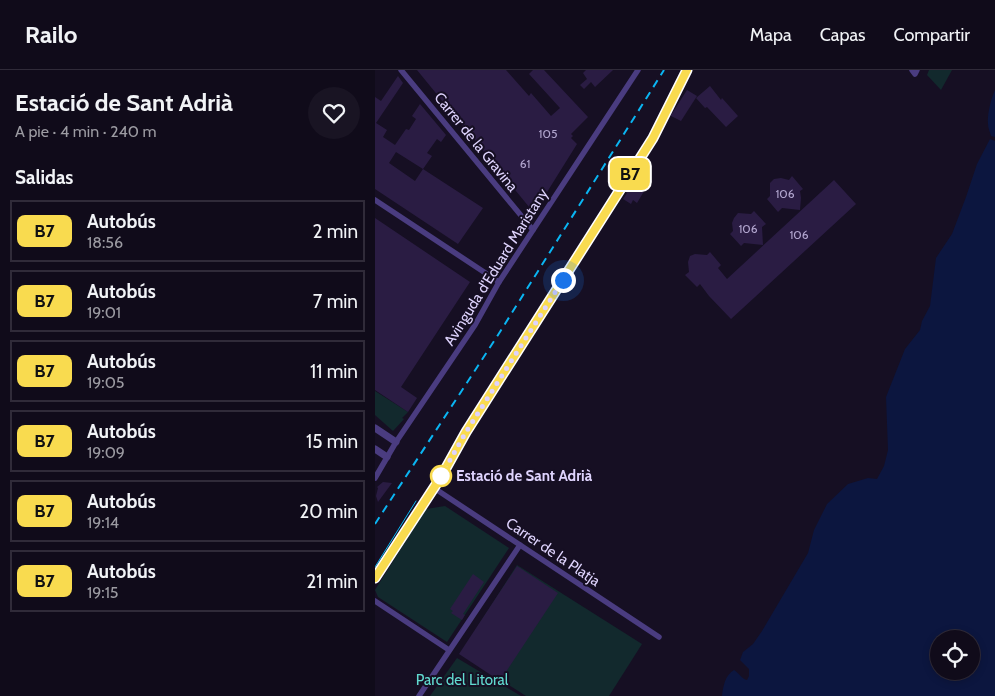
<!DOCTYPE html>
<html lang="es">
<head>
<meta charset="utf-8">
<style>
	body { margin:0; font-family:Cabin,sans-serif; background:#191423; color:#f1f3f6; height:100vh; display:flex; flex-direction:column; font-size:19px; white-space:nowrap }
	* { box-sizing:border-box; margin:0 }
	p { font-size:16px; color:#9c9ba2 }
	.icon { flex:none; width:28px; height:28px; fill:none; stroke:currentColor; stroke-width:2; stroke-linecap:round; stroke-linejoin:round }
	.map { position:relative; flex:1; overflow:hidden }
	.details { display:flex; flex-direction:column; background:#100b1a; width:375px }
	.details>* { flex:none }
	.badge { padding:0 10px; border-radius:8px; font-size:18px; line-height:32px }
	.controls { position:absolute; left:555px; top:560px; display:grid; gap:10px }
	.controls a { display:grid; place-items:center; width:50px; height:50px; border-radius:50%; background:#100b1a; box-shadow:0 2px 8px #0003,0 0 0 1px #302b39; font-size:25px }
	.you { position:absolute; width:25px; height:25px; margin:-12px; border:4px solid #fff; border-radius:50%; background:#1a73e8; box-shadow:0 0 0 8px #1a73e833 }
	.map>.badge { position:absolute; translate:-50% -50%; box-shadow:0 0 0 2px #fff }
	h2 { padding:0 15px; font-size:19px; line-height:45px }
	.round { display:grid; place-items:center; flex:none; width:52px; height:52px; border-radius:26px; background:#191423 }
	.summary { display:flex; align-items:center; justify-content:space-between; height:85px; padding:0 15px }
	h1 { font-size:24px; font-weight:800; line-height:38px }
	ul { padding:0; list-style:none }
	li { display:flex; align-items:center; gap:15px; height:62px; margin:0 10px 8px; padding:0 5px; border:2px solid #302b39; border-radius:0px }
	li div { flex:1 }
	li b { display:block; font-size:19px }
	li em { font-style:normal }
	li .badge { min-width:55px; font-weight:700; text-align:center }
	header { display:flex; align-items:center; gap:30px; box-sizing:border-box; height:70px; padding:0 25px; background:#100b1a; border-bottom:1px solid #302b39 }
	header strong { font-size:24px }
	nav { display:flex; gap:28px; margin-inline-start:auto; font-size:18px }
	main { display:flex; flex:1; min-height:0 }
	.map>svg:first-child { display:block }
</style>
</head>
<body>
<header>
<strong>Railo</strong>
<nav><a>Mapa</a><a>Capas</a><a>Compartir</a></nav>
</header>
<main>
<section class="details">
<div class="summary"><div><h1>Estació de Sant Adrià</h1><p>A pie · 4 min · 240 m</p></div><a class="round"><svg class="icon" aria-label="heart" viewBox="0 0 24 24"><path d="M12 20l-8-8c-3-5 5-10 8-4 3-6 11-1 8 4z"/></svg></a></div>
<h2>Salidas</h2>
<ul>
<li><span class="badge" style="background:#f9db4f;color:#111">B7</span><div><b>Autobús</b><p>18:56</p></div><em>2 min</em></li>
<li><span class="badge" style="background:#f9db4f;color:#111">B7</span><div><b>Autobús</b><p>19:01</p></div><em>7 min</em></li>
<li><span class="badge" style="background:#f9db4f;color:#111">B7</span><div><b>Autobús</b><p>19:05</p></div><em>11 min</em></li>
<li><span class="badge" style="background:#f9db4f;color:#111">B7</span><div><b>Autobús</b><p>19:09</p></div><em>15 min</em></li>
<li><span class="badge" style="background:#f9db4f;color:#111">B7</span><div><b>Autobús</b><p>19:14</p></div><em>20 min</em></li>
<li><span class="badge" style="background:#f9db4f;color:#111">B7</span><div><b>Autobús</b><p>19:15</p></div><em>21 min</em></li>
</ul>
</section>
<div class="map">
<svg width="620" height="626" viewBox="0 0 620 626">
	<rect width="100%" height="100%" fill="#160f23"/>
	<g fill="#12292d">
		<polygon points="554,0 577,0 566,20 552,5"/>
		<polygon points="0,321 33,342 27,348 29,349 18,361 0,345"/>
		<polygon points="70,436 134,478 72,572 3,527 0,520 51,439"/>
		<polygon points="142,495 267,574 234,626 151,626 85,584"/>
		<polygon points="82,588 146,626 55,626"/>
	</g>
	<g fill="#0c163f" fill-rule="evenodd">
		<path d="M 620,20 L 620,67 L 616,66 C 615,62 613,58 613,54 C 612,45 616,28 620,20 Z"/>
		<path d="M 615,69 L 620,71 L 620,626 L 347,626 C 348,617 350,605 359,600 C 364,603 367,609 372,610 L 374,606 L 374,599 L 365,590 L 368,582 L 378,574 L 387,561 L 433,483 L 439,460 L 452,434 L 473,414 L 493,408 L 502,409 L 509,396 L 513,380 L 511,327 L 530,279 L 545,260 L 547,251 L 555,236 L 561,188 L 577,164 L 591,127 L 602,94 ZM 564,569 L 596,569 L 596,601 L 564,601 Z"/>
	</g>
	<g fill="#2a1c43">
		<polygon points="42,0 131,0 154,26 156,23 176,46 185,38 154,4 158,0 169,0 213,47 196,64 198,66 196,68 202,74 159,143"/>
		<polygon points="211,0 238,0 220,17 216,12 209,19 205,15 212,9 208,3"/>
		<polygon points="23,6 28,13 1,53 12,60 8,67 20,75 31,59 34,60 41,49 37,46 45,34 71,65 66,72 62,69 52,83 57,86 48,99 21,82 14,93 40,111 48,99 108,138 83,174 0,119 0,27 6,31"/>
		<polygon points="335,16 346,30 347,28 363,46 351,57 332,37 330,38 321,28"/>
		<polygon points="312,20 322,26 306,51 296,46 296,45"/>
		<polygon points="417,106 428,119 425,121 426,128 425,140 407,138 403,142 392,129 395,126 395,113 399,109 406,108 414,110"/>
		<polygon points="256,110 263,113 263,112 271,118 262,133 258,130 256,134 248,129 252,123 249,121"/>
		<polygon points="459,110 481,134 356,249 334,226 325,214 322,217 310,205 314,202 313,192 315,186 320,184 332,185 335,182 346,195 343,198 352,209"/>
		<polygon points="379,141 391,154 387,157 388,175 369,173 366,176 355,164 358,161 357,153 359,148 363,143 376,144"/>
		<polygon points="0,148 95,212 26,317 42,328 33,342 0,320"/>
		<polygon points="8,412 17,413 3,432 1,426 3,418 2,417"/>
		<polygon points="142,496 183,523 125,611 84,584"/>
		<polygon points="98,504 109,512 88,544 90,545 87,550 76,543 78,541 75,539"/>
	</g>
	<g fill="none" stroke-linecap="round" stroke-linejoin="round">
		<g stroke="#4a3c80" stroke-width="5.5">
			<polyline points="26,0 158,160"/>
			<polyline points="537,0 540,4 542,0"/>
			<polyline points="0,130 124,212"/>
			<polyline points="0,408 21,372 100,255 124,212 158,160 263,0"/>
			<polyline points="59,418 284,567"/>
			<polyline points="0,509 66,407 91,362 277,68 312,0"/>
			<polyline points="0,531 74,580"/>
			<polyline points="44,626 145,475"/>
		</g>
		<g stroke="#4a3c80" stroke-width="7">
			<polyline points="0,358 21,372"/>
			<polyline points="0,379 12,387"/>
		</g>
		<polyline stroke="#0ab5f2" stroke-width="1" points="0,497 41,431"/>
		<polyline stroke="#0ab5f2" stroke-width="2" stroke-dasharray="8 6" stroke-linecap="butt" points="0,454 123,265 289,0"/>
	</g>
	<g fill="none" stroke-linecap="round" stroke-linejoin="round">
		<g stroke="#fff" stroke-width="11">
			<polyline id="line" points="0,508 66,407 91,362 278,68 312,0"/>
		</g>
		<use href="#line" stroke="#f9db4f" stroke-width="8"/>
		<polyline stroke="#ded3fd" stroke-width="5" stroke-dasharray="0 9" points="66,406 91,362 188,210"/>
	</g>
	<circle fill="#fff" stroke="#f9db4f" stroke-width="2.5" cx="66" cy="406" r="10"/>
	<g text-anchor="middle" stroke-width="4" stroke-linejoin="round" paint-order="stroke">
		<g font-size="12" fill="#b1a5ce">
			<text x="173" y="68">105</text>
			<text x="150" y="98">61</text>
			<text x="410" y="128">106</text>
			<text x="373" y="163">106</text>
			<text x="424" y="169">106</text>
		</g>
		<g font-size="15" fill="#ded3fd" stroke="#160f23">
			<text transform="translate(101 72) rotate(51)" y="5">Carrer de la Gravina</text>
			<text transform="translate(121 197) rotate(-58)" y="5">Avinguda d'Eduard Maristany</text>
			<text transform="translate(178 482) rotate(34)" y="5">Carrer de la Platja</text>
		</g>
		<g font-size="15" font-weight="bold" fill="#ded3fd" stroke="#160f23" text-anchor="start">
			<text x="81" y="411">Estació de Sant Adrià</text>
		</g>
		<g font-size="15" fill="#61dbd0" stroke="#160f23">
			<text x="87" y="615">Parc del Litoral</text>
		</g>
	</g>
</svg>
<div class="controls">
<a><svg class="icon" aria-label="locate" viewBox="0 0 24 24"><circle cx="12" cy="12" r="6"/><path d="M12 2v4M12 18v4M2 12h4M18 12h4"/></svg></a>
</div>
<div class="you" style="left:188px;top:210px"></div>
<b class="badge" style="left:255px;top:104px;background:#f9db4f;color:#111">B7</b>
</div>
</main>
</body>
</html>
